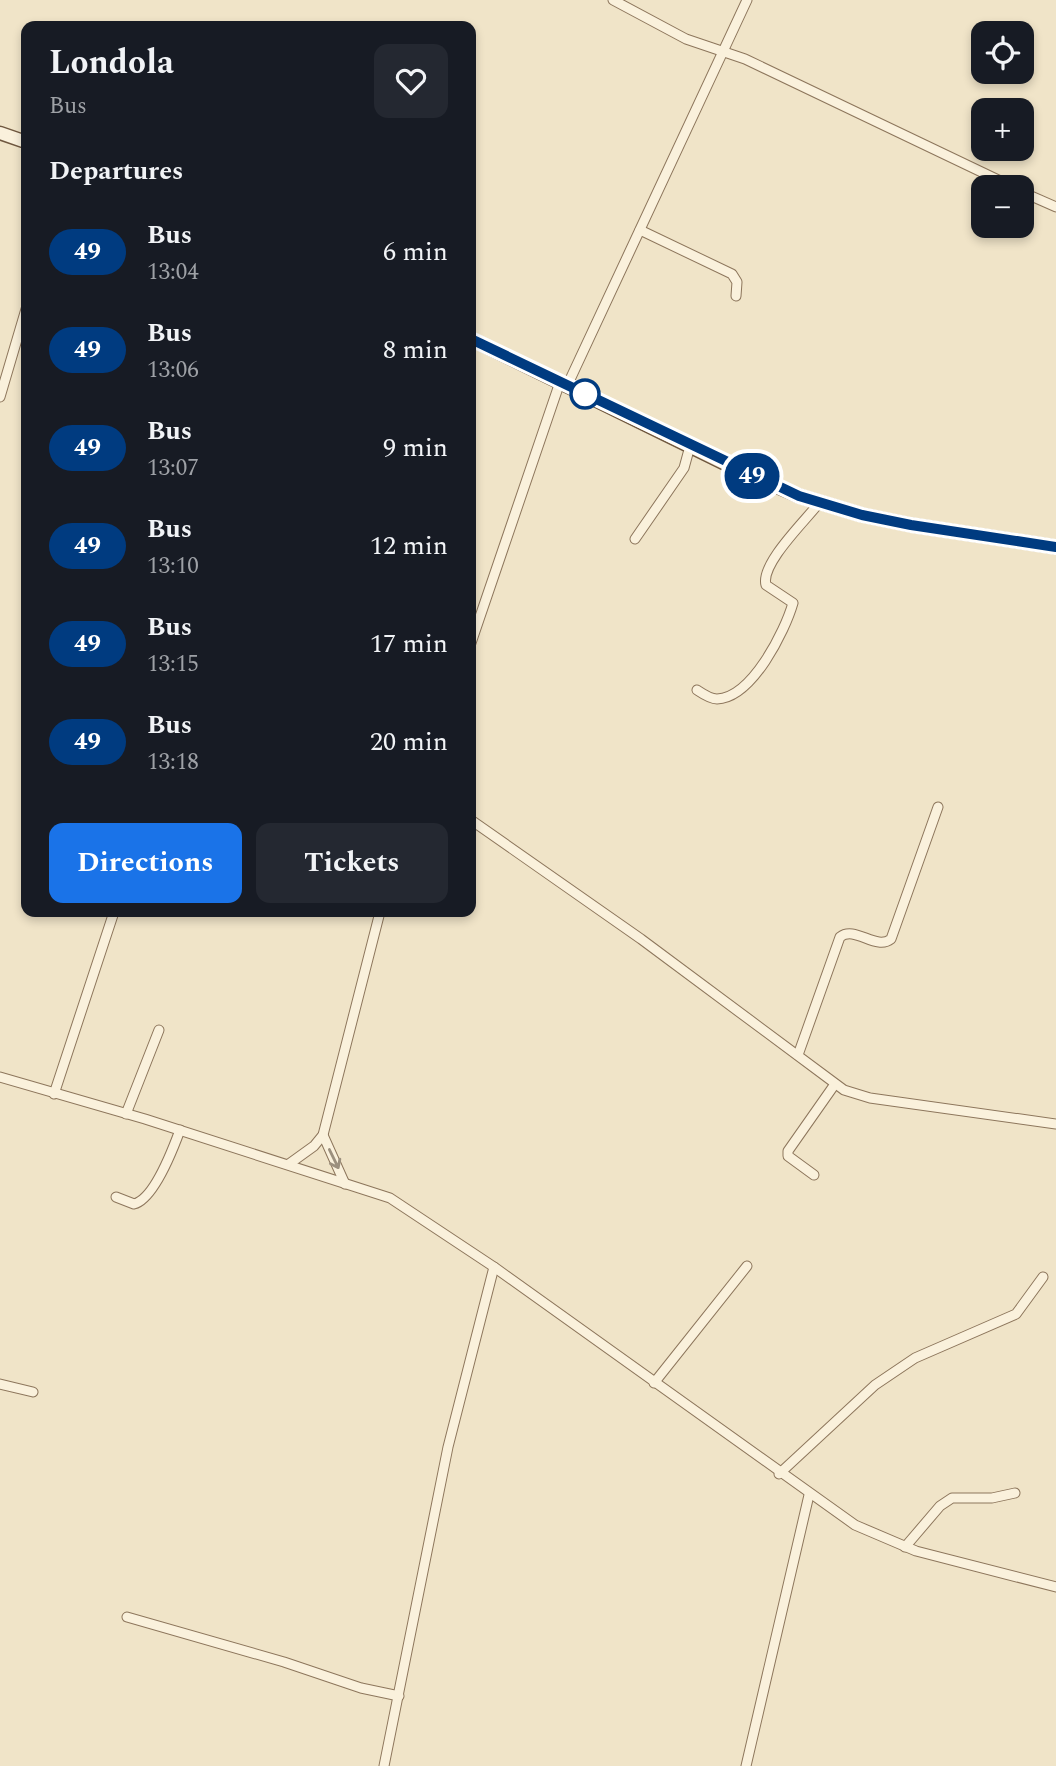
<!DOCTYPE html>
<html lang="en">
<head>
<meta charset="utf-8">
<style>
	body { margin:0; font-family:Spectral,serif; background:#242831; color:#f1f3f6; height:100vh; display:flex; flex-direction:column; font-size:26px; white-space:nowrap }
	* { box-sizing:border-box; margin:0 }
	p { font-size:23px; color:#9ea1a6 }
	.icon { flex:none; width:38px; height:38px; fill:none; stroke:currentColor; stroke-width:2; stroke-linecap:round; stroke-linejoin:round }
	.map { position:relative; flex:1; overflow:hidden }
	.drawer { position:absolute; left:21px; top:21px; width:455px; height:896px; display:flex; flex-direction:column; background:#171b24; border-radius:14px; box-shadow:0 4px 10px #0003 }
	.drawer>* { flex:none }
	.badge { padding:0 14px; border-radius:23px; font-size:24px; line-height:46px }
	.fabs { position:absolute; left:971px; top:21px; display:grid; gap:14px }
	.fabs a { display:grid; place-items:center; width:63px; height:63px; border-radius:14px; background:#171b24; box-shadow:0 4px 10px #0003; font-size:35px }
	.map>.badge { position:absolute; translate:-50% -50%; box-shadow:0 0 0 4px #fff }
	h2 { padding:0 28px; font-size:26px; line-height:63px }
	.round { display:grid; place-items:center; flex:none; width:74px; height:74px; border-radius:14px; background:#242831 }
	.overview { display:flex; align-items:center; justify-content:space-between; height:119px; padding:0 28px }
	h1 { font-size:33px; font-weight:700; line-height:52px }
	.cta { display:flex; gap:14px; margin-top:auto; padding:14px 28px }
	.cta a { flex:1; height:80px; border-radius:14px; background:#1a73e8; color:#fff; font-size:28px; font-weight:700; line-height:80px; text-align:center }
	.cta a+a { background:#242831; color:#f1f3f6 }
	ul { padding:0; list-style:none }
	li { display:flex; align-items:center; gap:21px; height:98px; padding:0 28px }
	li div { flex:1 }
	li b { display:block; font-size:26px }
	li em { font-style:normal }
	li .badge { min-width:77px; font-weight:700; text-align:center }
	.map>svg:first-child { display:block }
</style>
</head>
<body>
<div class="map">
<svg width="1056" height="1766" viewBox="0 0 1056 1766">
	<rect width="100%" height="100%" fill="#f0e4c8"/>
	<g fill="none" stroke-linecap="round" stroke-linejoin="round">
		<g stroke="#8d765c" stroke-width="11">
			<g id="street">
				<polyline points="613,0 686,39 745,59 1013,187"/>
				<polyline points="1022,192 1056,207"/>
				<polyline points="640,230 732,274 737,282 736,296"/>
				<polyline points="567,386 747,0"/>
				<polyline points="0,397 26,309"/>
				<polyline points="635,539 684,468 690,446"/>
				<polyline points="471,643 560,382"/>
				<path d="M 697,690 C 703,694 710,699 717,699 C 752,698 785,631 793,603 L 766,585 C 760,564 806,520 819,503"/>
				<polyline points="471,820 641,939 844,1090 870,1098 1056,1124"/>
				<path d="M 798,1055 L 840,937 C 855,925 876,951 891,939 L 938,807"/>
				<polyline points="0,1077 145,1119 390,1198 494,1267 855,1525 916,1551 1056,1587"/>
				<polyline points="54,1094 114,912"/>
				<polyline points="126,1114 159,1030"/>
				<polyline points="323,1135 345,1184"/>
				<polyline points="289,1164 314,1146 323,1135 380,912"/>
				<polyline points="814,1175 788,1156 788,1151 835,1084"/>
				<path d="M 116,1197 L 134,1204 C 154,1199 173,1149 180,1130"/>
				<polyline points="654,1383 747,1266"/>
				<polyline points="0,1384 33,1392"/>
				<polyline points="779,1474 875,1385 915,1358 1016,1314 1043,1277"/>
				<polyline points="905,1547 940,1506 952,1498 992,1498 1015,1493"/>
				<polyline points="127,1617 284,1662 361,1688 399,1696"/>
				<polyline points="384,1766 448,1447 494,1267"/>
				<polyline points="746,1766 809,1495"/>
			</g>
		</g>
		<g stroke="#6f573f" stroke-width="15">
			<g id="secondary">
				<polyline points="0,133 26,142"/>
				<polyline points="471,339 740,471 799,496 862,515 911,525 1056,547"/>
			</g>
		</g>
		<use href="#street" stroke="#faf1dc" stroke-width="9"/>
		<use href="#secondary" stroke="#faf1dc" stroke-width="12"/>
	</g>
	<defs><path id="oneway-shaft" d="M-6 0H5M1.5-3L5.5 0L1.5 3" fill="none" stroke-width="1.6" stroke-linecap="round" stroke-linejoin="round" transform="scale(1.75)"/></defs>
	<use stroke="#9c907e" href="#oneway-shaft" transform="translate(334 1159) rotate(64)"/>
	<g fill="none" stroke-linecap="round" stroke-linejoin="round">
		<g stroke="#fff" stroke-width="16">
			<polyline id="line" points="471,339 799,496 862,515 911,525 1056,547"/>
		</g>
		<use href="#line" stroke="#003b80" stroke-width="10"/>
	</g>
	<circle fill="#fff" stroke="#003b80" stroke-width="3.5" cx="585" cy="394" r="14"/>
</svg>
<div class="fabs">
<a><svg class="icon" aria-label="locate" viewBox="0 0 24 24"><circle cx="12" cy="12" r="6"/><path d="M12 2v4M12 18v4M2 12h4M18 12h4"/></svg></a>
<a>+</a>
<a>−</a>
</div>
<b class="badge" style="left:752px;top:476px;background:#003b80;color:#fff">49</b>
<section class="drawer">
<div class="overview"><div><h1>Londola</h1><p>Bus</p></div><a class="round"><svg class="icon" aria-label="heart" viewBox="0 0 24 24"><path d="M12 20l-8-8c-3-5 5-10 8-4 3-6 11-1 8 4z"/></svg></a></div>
<h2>Departures</h2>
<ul>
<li><span class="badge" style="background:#003b80;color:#fff">49</span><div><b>Bus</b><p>13:04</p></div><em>6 min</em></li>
<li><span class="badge" style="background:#003b80;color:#fff">49</span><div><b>Bus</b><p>13:06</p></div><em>8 min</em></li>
<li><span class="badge" style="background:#003b80;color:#fff">49</span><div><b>Bus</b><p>13:07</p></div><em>9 min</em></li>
<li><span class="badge" style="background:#003b80;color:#fff">49</span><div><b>Bus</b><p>13:10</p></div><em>12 min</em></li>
<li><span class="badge" style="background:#003b80;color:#fff">49</span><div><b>Bus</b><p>13:15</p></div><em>17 min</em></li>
<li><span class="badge" style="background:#003b80;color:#fff">49</span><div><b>Bus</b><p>13:18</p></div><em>20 min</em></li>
</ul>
<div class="cta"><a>Directions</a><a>Tickets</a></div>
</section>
</div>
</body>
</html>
